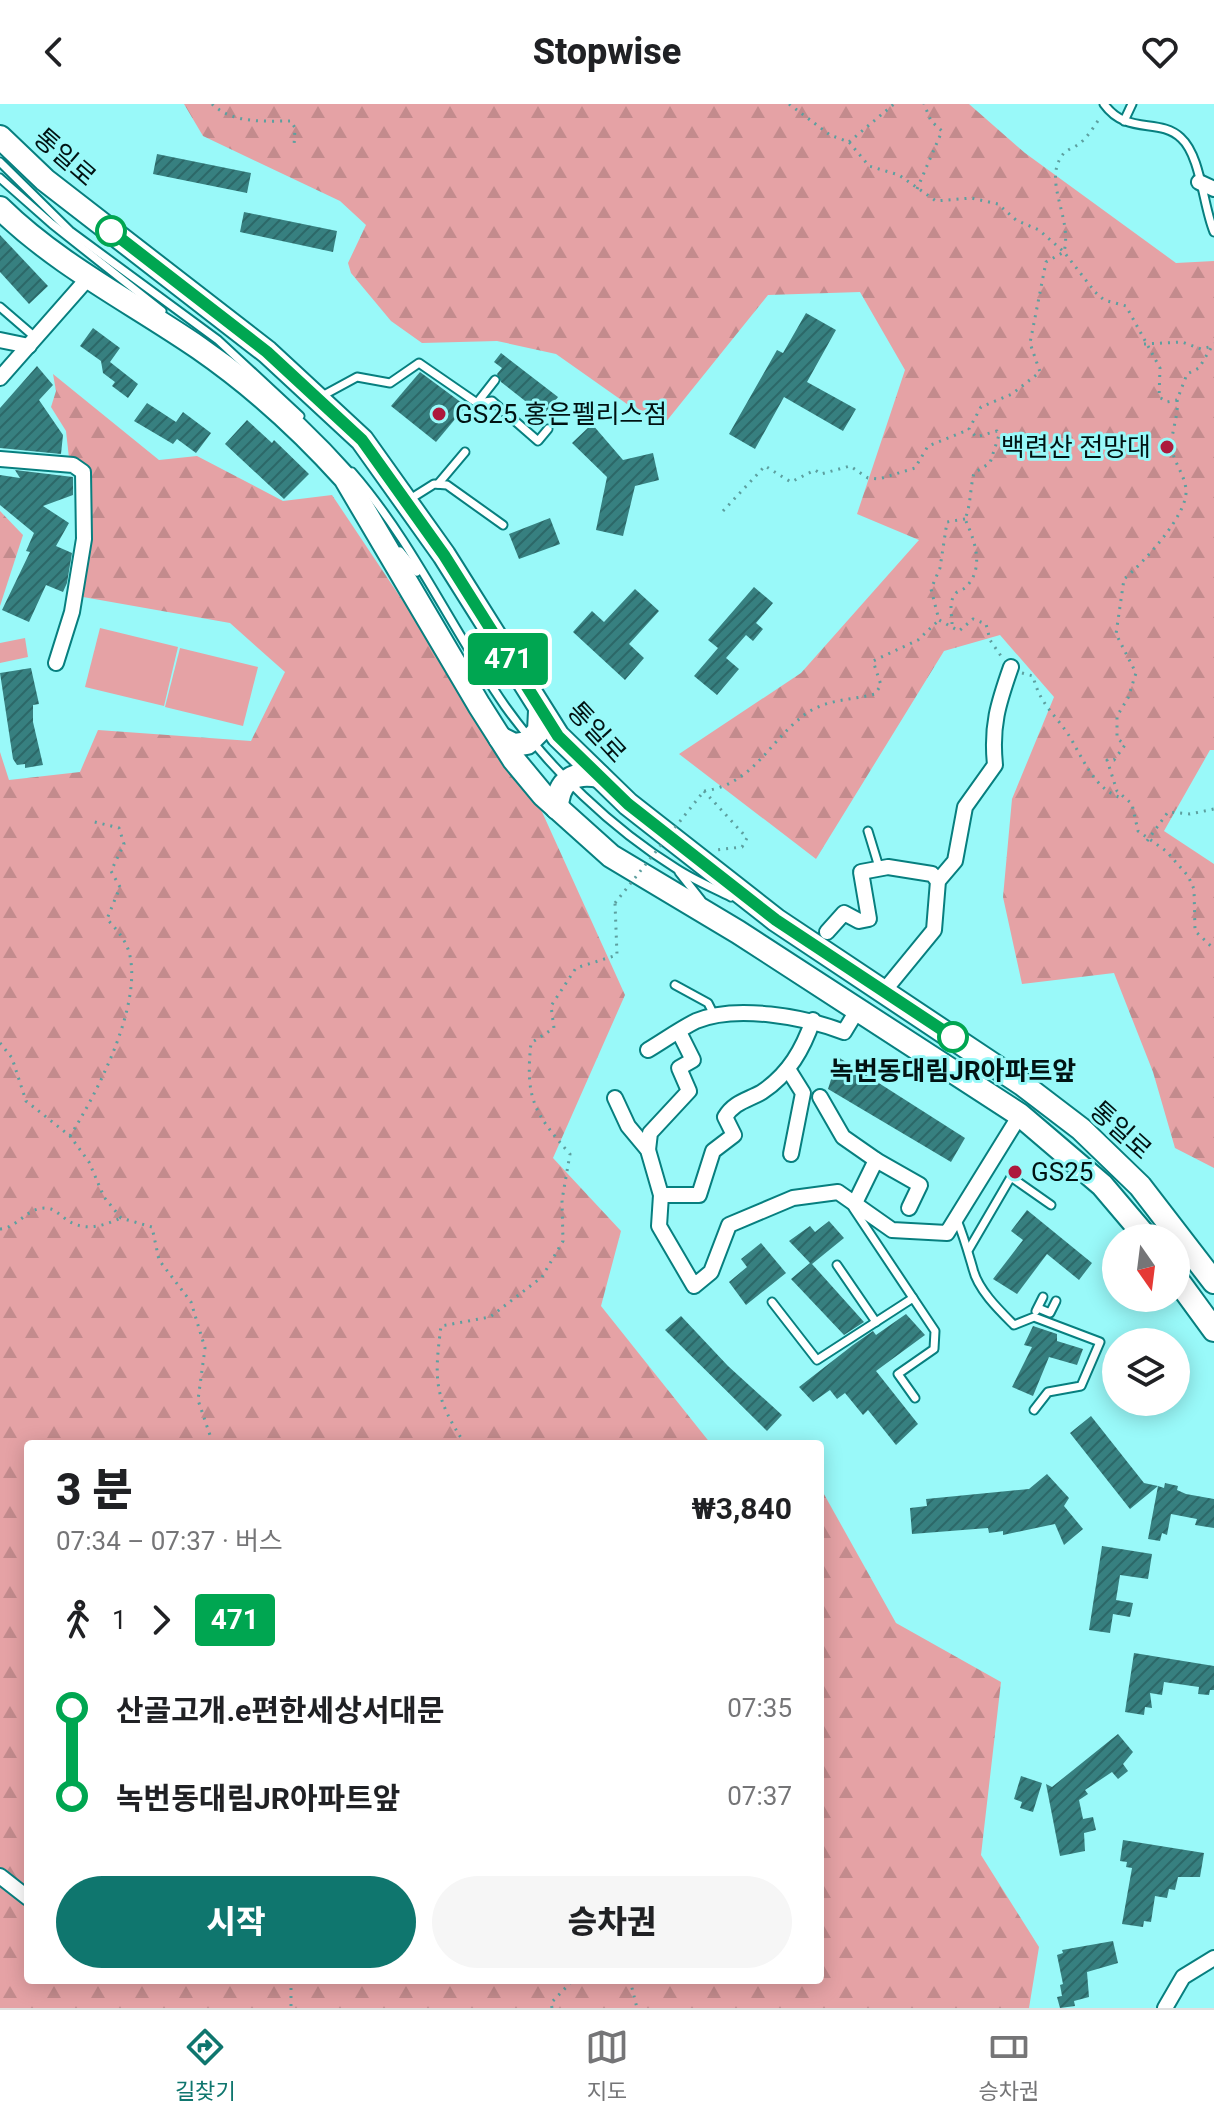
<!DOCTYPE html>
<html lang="ko">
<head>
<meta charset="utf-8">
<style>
	body { margin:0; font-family:Roboto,"Noto Sans KR",sans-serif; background:#f6f6f6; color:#202124; height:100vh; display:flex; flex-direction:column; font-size:30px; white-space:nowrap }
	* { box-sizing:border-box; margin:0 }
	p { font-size:26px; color:#757577 }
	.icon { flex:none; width:44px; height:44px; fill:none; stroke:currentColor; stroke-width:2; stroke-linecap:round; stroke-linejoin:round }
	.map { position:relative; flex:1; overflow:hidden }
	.panel { position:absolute; left:24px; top:1336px; width:800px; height:544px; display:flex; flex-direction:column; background:#fff; border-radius:8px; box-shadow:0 4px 20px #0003 }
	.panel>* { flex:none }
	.badge { padding:0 16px; border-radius:6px; font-size:28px; line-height:52px }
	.needle { width:52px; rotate:166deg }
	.fabs { position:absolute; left:1102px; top:1120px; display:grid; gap:16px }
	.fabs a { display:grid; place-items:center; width:88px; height:88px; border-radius:50%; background:#fff; box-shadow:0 4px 20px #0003; font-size:40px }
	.map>.badge { position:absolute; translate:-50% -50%; box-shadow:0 0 0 4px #fff }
	.legs { display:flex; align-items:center; gap:12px; height:88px; padding:0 32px; font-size:26px }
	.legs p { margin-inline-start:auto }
	.head { display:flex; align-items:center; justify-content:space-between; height:136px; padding:0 32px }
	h1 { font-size:44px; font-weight:800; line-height:60px }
	.action { display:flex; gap:16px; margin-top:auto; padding:16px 32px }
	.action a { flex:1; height:92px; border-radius:48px; background:#0f766e; color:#fff; font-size:32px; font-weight:800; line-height:92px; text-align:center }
	.action a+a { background:#f6f6f6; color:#202124 }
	ul { padding:0 32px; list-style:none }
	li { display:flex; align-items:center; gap:28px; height:88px; font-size:30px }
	li i { display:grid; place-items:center; width:12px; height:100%; margin:0 10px; background:currentColor }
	li i::after { content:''; width:20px; height:20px; margin:-10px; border:6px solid; border-radius:50%; background:#fff }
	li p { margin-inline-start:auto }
	li:first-child i { background:linear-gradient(#0000 50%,currentColor 0) }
	li:last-child i { background:linear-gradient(currentColor 50%,#0000 0) }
	header { display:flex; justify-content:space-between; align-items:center; height:104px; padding:0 32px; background:#fff; font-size:36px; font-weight:800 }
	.dock { display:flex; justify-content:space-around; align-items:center; height:112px; border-top:2px solid #e0e0e0; background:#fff; font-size:22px; color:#757577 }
	.dock a { display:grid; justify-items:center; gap:4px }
	.dock .active { color:#0f766e }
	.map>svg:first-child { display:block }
</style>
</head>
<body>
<header><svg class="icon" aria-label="back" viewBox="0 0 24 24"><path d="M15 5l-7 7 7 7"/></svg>Stopwise<svg class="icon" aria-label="heart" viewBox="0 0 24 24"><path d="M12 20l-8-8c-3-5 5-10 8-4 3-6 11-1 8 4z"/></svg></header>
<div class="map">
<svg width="1214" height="1904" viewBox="0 0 1214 1904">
	<defs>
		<pattern id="forest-firs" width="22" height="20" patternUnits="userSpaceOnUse" patternTransform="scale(2)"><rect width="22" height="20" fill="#e5a2a5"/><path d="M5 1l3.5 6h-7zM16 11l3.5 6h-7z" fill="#c38b8d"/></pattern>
		<pattern id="building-hatch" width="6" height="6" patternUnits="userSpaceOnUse" patternTransform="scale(2)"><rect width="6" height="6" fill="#378080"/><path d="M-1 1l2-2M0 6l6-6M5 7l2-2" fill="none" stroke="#2c6868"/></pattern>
	</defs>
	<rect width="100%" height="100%" fill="#99f9f9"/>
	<g fill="url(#forest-firs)">
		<polygon points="184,0 969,0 1025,49 1176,159 1214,157 1214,646 1210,646 1164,727 1214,760 1214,1064 1175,1044 1153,968 1114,869 1022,880 1003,793 1012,695 1054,593 1000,531 944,547 816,755 679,650 801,569 919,436 857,410 905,266 860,188 768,191 661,324 556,250 497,237 422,239 391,217 351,169 348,159 366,121 340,97 203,32"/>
		<polygon points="53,270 159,356 197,352 283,397 332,391 538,699 625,891 553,1054 621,1127 601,1202 711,1340 28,1340 28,1876 820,1876 820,1383 896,1519 1001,1578 981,1751 1039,1843 1029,1904 0,1904 0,648 9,676 80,668 98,626 251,637 285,568 230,519 83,493 92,367 69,354 66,327 51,303 56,287"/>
		<polygon points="0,407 23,431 0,502"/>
	</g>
	<g fill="#e5a2a5">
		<polygon points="100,524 178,543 164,602 85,583"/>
		<polygon points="25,534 28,553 0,559 0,539"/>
		<polygon points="180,544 258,563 243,622 165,603"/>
	</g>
	<g fill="url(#building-hatch)">
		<polygon points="157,50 251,69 247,89 153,70"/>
		<polygon points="244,108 337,127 333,148 240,128"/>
		<polygon points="0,131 48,182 29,200 0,168"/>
		<polygon points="806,209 836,226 807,278 856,305 843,327 784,293 755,345 729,330 777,246 783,249"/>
		<polygon points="93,224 120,244 110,258 138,280 128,294 112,282 115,278 103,269 101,257 80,242"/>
		<polygon points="501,249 558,293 543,311 501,278 497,270 502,264 494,258"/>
		<polygon points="37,262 53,281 39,296 63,331 61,350 0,344 0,304"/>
		<polygon points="420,268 466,302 436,338 391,302"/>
		<polygon points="147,299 176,318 183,308 211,329 196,349 177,335 173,340 134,317"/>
		<polygon points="247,316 272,339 274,336 309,370 284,395 225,340"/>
		<polygon points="592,320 623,356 653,349 659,376 635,382 623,432 596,426 607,373 572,339"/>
		<polygon points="15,366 73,373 73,391 43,402 69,419 56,442 72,449 67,479 63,488 46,481 29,518 2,506 30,448 26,447 34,429 0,401 0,371 20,374"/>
		<polygon points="550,414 560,440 519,455 509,430"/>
		<polygon points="754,483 773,499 756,519 763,525 753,537 746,531 726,554 739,565 717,591 694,572 718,544 708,536"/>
		<polygon points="635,485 659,507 629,540 644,554 625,576 573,528 592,507 604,518"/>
		<polygon points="31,564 39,600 33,601 33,618 43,661 25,664 25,660 17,661 13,655 0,569"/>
		<polygon points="838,953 965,1034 951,1058 828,985"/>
		<polygon points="1027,1106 1092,1159 1079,1176 1047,1150 1017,1190 993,1175 1023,1136 1011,1127"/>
		<polygon points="829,1117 844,1134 812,1160 864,1218 844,1231 791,1175 810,1159 789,1137 810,1122 815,1128"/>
		<polygon points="761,1139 786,1169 746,1201 729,1178 747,1163 741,1155"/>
		<polygon points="906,1210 925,1231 876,1267 918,1320 896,1341 868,1306 863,1311 845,1289 837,1295 830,1286 813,1298 799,1283 853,1241 873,1227 876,1231"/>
		<polygon points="681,1212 728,1262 782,1311 767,1327 665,1226"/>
		<polygon points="1033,1222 1057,1230 1057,1237 1083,1245 1077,1261 1049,1253 1033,1292 1012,1283 1032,1243 1024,1241"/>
		<polygon points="1091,1312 1144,1379 1158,1382 1130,1405 1070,1329"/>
		<polygon points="1047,1370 1069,1394 1064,1402 1083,1425 1064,1441 1055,1420 1003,1431 1003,1427 989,1429 988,1424 912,1430 910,1404 927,1402 926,1395 1029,1385"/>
		<polygon points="1165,1379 1178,1382 1177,1386 1186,1390 1214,1395 1214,1424 1195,1421 1197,1415 1171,1410 1167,1431 1162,1429 1160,1437 1148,1435 1158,1382 1164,1384"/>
		<polygon points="1102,1442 1152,1450 1148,1475 1120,1471 1116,1496 1133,1499 1130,1513 1113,1510 1110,1529 1089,1526"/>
		<polygon points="1134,1549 1214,1562 1214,1586 1210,1586 1209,1591 1198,1590 1199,1583 1164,1578 1162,1591 1150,1589 1152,1604 1145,1603 1144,1611 1125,1608"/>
		<polygon points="1118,1630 1133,1648 1123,1660 1128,1667 1118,1675 1112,1668 1085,1686 1088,1690 1079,1696 1083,1715 1093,1713 1096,1726 1084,1729 1085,1747 1060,1752 1046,1680 1052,1683"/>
		<polygon points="1021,1672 1042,1679 1033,1708 1020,1704 1022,1698 1014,1695"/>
		<polygon points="1123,1736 1204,1749 1200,1773 1178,1773 1175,1786 1169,1785 1167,1794 1155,1792 1151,1818 1144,1817 1143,1823 1122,1820 1132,1764 1126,1763 1127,1758 1120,1757"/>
		<polygon points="1113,1837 1118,1859 1087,1868 1089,1893 1074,1897 1075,1902 1060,1904 1057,1893 1062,1892 1060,1881 1063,1880 1057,1851 1063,1849 1062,1846"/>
	</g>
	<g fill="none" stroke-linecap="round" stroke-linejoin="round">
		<g stroke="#077f7f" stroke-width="11">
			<g id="lane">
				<path d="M 1104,0 C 1127,32 1159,13 1181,34 C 1201,52 1203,102 1214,128"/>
				<polyline points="1124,17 1132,0"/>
				<polyline points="0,58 70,127 218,236 300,312"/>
				<polyline points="0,74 52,120 162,207"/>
				<polyline points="0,203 36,234"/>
				<polyline points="322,292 357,273 390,279 419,259 477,299 492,297 538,337 548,325"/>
				<polyline points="477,299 495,276"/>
				<path d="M 352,368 C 413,438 452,526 505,602 C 550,665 611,724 677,765 C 694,776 713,784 731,793"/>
				<polyline points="438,380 465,348"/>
				<polyline points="407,397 434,380 447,381 503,421"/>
				<polyline points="400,447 417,468"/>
				<polyline points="868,727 879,763"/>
				<polyline points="679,768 701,796"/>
				<polyline points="675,881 708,899 714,911"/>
				<polyline points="853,1104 935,1227 934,1245 898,1270 915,1294"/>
				<path d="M 957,1116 C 964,1133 968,1148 973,1165 C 978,1186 1000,1207 1014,1221 L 1034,1213 L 1100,1238 L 1081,1282 L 1048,1288 L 1034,1306"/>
				<polyline points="969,1145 1011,1073 1051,1101"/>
				<polyline points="837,1161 876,1218"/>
				<polyline points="772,1198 817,1256 913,1194"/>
				<polyline points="1038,1204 1050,1209 1056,1197"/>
				<polyline points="1036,1207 1043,1193"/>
			</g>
		</g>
		<g stroke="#077f7f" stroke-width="18">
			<g id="street">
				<polyline points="1199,78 1214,85"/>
				<polyline points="0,236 29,242"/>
				<polyline points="0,274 89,173"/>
				<polyline points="0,355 73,361 83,368 84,435 72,508 56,559"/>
				<polyline points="827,828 844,809 859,817 869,815 861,768 888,763 932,770 938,777"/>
				<path d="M 884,887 L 934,826 L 938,777 L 955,757 L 965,703 L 995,661 C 991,622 998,600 1011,563"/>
				<path d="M 648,946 C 663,937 680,925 696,917 C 736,900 805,913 844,928 L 858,905"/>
				<polyline points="788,965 803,989 791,1050"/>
				<polyline points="820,993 843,1033 876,1056"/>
				<polyline points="615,994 628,1022 648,1046 661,1091 659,1122 694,1182 711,1168 729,1121 793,1094 838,1088 892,1126 947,1129 1020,1011"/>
				<polyline points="648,1046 650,1029 689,987 679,964 693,956 679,928"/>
				<path d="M 661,1091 L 699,1091 L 713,1047 L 734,1031 L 725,1013 C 734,998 748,996 762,988 C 789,970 803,945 813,916"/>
				<polyline points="855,1099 876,1056 920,1081 909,1104"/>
				<polyline points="0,1772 28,1794"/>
				<polyline points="1165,1904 1183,1873 1214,1854"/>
			</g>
		</g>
		<g stroke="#077f7f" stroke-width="26">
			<g id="primary">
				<polyline points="0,33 45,76 267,248 362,336 444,451 558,632 628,700 776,816 1022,980 1081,1025 1140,1082 1214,1178"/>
				<path d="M 0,104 C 58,161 132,198 199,244 C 254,282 300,324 345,374 L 479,601 L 514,656 L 543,691 L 611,752 L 738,828 L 1020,1011 L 1102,1081 L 1147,1134"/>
				<polyline points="500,634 514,641 527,639 539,627 540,607"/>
				<path d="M 557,704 C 558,677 573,667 599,672"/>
				<polyline points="1176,1174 1214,1226"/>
			</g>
		</g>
		<g stroke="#5d9f9f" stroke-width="3" stroke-dasharray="2 6" stroke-linecap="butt">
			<path d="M 212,0 C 233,20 264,17 291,17 L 295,24 L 294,42"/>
			<path d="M 789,0 L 830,31 L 849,38 L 869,62 L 899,71 L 936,97 L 971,94 L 998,100 L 1016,116 L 1039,126 L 1064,148 C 1073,113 1041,76 1064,49 C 1068,45 1076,43 1080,39 C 1088,33 1094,22 1100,14"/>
			<polyline points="849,38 894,0"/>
			<polyline points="917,85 942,27 931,17 924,0"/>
			<polyline points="1144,240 1182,238 1201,245 1209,243"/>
			<path d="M 1177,296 C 1179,313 1170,329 1172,345 C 1174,359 1185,371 1186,386 C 1188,411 1143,459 1124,475 L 1116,530 L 1136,569 L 1128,594 L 1117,612 L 1117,634 L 1125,641 L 1114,656 L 1107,656 L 1117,687 L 1132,700 L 1138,727 L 1166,747 L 1188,772 L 1194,785 L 1195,827 L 1214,845"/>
			<polyline points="723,407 765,362 791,378 815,366 821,370 850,362 868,374 879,375 915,364 928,342 968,326"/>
			<polyline points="965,415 947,418 940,464 931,485 939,516 959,527 973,515 986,520 990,536 1001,552"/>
			<path d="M 952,520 C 952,510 948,498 956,489 C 959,486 964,486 967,482 C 985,462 974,435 965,415 C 971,401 970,384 974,369 L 990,359 L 999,331 L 997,327 L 976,333 L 969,325 L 981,303 L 1012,290 L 1040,268 L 1030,239 L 1046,158 L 1064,148 L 1095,188 L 1104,196 L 1126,202 L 1160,264 L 1159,293 L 1167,298 L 1177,296 L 1187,270 L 1199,264 L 1214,239"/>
			<path d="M 1022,569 L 1033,572 C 1040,600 1053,608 1068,630 C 1082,652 1095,688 1123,694"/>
			<path d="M 704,687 C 756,680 771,632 810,607 C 830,595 853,596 875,590 L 881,581 L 873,557 L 918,536 L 939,516"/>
			<polyline points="704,687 747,734 742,743 715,746"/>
			<polyline points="1147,737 1168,708 1190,710 1214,705"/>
			<polyline points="0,939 12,954 26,997 70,1032 89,1058 104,1093 121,1114 152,1123 159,1156 191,1198 205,1244 198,1296 213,1340"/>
			<path d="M 70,1032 C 97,989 141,904 130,852 C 127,837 117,826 107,815 L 120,783 L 111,767 L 124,740 L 119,724 L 91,717"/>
			<path d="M 0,1125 C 19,1124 29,1099 51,1105 C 56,1107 63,1113 67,1116 C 85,1128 103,1122 121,1114"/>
			<path d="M 465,1340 C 434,1293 434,1276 441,1222 L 490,1213 L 542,1173 L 563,1137 L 562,1096 L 570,1050 C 534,1009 525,994 531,939 L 554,924 L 551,902 L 576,864 L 617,851 L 615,799"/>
			<polyline points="291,1876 291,1904"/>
			<polyline points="630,1876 637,1904"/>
			<polyline points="552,1904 551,1899 573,1876"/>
		</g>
		<use href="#lane" stroke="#fff" stroke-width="7"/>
		<use href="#street" stroke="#fff" stroke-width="14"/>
		<use href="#primary" stroke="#fff" stroke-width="22"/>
		<polyline stroke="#5d9f9f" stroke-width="3" stroke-dasharray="2 6" stroke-linecap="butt" points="615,799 704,687"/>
	</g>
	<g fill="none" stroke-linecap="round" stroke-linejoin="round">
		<g stroke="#fff" stroke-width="18">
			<polyline id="line-1" points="111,127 267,248 362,336 444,451 558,632 628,700 776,816 953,933"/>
		</g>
		<use href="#line-1" stroke="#00a651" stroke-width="12"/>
	</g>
	<g fill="#fff" stroke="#00a651" stroke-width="4">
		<circle cx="111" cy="127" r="14"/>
		<circle cx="953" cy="933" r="14"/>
	</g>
	<g fill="#ad193c" stroke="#99f9f9" stroke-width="3">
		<circle cx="439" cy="310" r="8"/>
		<circle cx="1167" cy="343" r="8"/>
		<circle cx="1015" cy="1068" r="8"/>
	</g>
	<g text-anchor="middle" stroke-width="6" stroke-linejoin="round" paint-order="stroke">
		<g font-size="26" fill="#011313" stroke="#99f9f9">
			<text transform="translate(65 53) rotate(41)" y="9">통일로</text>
			<text transform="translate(597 628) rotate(47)" y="9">통일로</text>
			<text transform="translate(1121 1026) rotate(42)" y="9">통일로</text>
		</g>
		<g font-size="26" fill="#011313" stroke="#99f9f9" text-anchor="start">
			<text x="455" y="319">GS25 홍은펠리스점</text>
			<text x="1151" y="352" text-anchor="end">백련산 전망대</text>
			<text x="1031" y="1077">GS25</text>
		</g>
		<g font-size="26" font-weight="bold" fill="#011313" stroke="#99f9f9">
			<text x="953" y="976">녹번동대림JR아파트앞</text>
		</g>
	</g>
</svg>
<div class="fabs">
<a><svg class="needle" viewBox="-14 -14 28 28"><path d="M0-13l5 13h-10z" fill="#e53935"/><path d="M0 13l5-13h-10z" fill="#757577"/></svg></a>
<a><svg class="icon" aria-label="layers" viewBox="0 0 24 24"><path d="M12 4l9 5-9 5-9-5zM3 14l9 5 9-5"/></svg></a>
</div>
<b class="badge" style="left:508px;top:555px;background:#00a651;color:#fff">471</b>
<section class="panel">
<div class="head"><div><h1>3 분</h1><p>07:34 – 07:37 · 버스</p></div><b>₩3,840</b></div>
<div class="legs"><svg class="icon" aria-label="walk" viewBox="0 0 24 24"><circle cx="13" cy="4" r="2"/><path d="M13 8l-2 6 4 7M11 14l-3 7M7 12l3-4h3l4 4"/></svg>1<svg class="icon" aria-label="forward" viewBox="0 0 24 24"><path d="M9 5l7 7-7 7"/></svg><b class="badge" style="background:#00a651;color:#fff">471</b></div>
<ul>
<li><i style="color:#00a651"></i><b>산골고개.e편한세상서대문</b><p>07:35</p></li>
<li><i style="color:#00a651"></i><b>녹번동대림JR아파트앞</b><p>07:37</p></li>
</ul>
<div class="action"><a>시작</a><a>승차권</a></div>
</section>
</div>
<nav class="dock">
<a class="active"><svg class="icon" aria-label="directions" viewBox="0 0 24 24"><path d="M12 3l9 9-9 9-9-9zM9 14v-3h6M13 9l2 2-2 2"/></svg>길찾기</a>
<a><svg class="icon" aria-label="map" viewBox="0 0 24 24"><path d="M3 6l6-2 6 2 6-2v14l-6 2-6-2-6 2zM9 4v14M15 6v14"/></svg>지도</a>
<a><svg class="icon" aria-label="tickets" viewBox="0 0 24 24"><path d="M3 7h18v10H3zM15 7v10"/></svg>승차권</a>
</nav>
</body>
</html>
